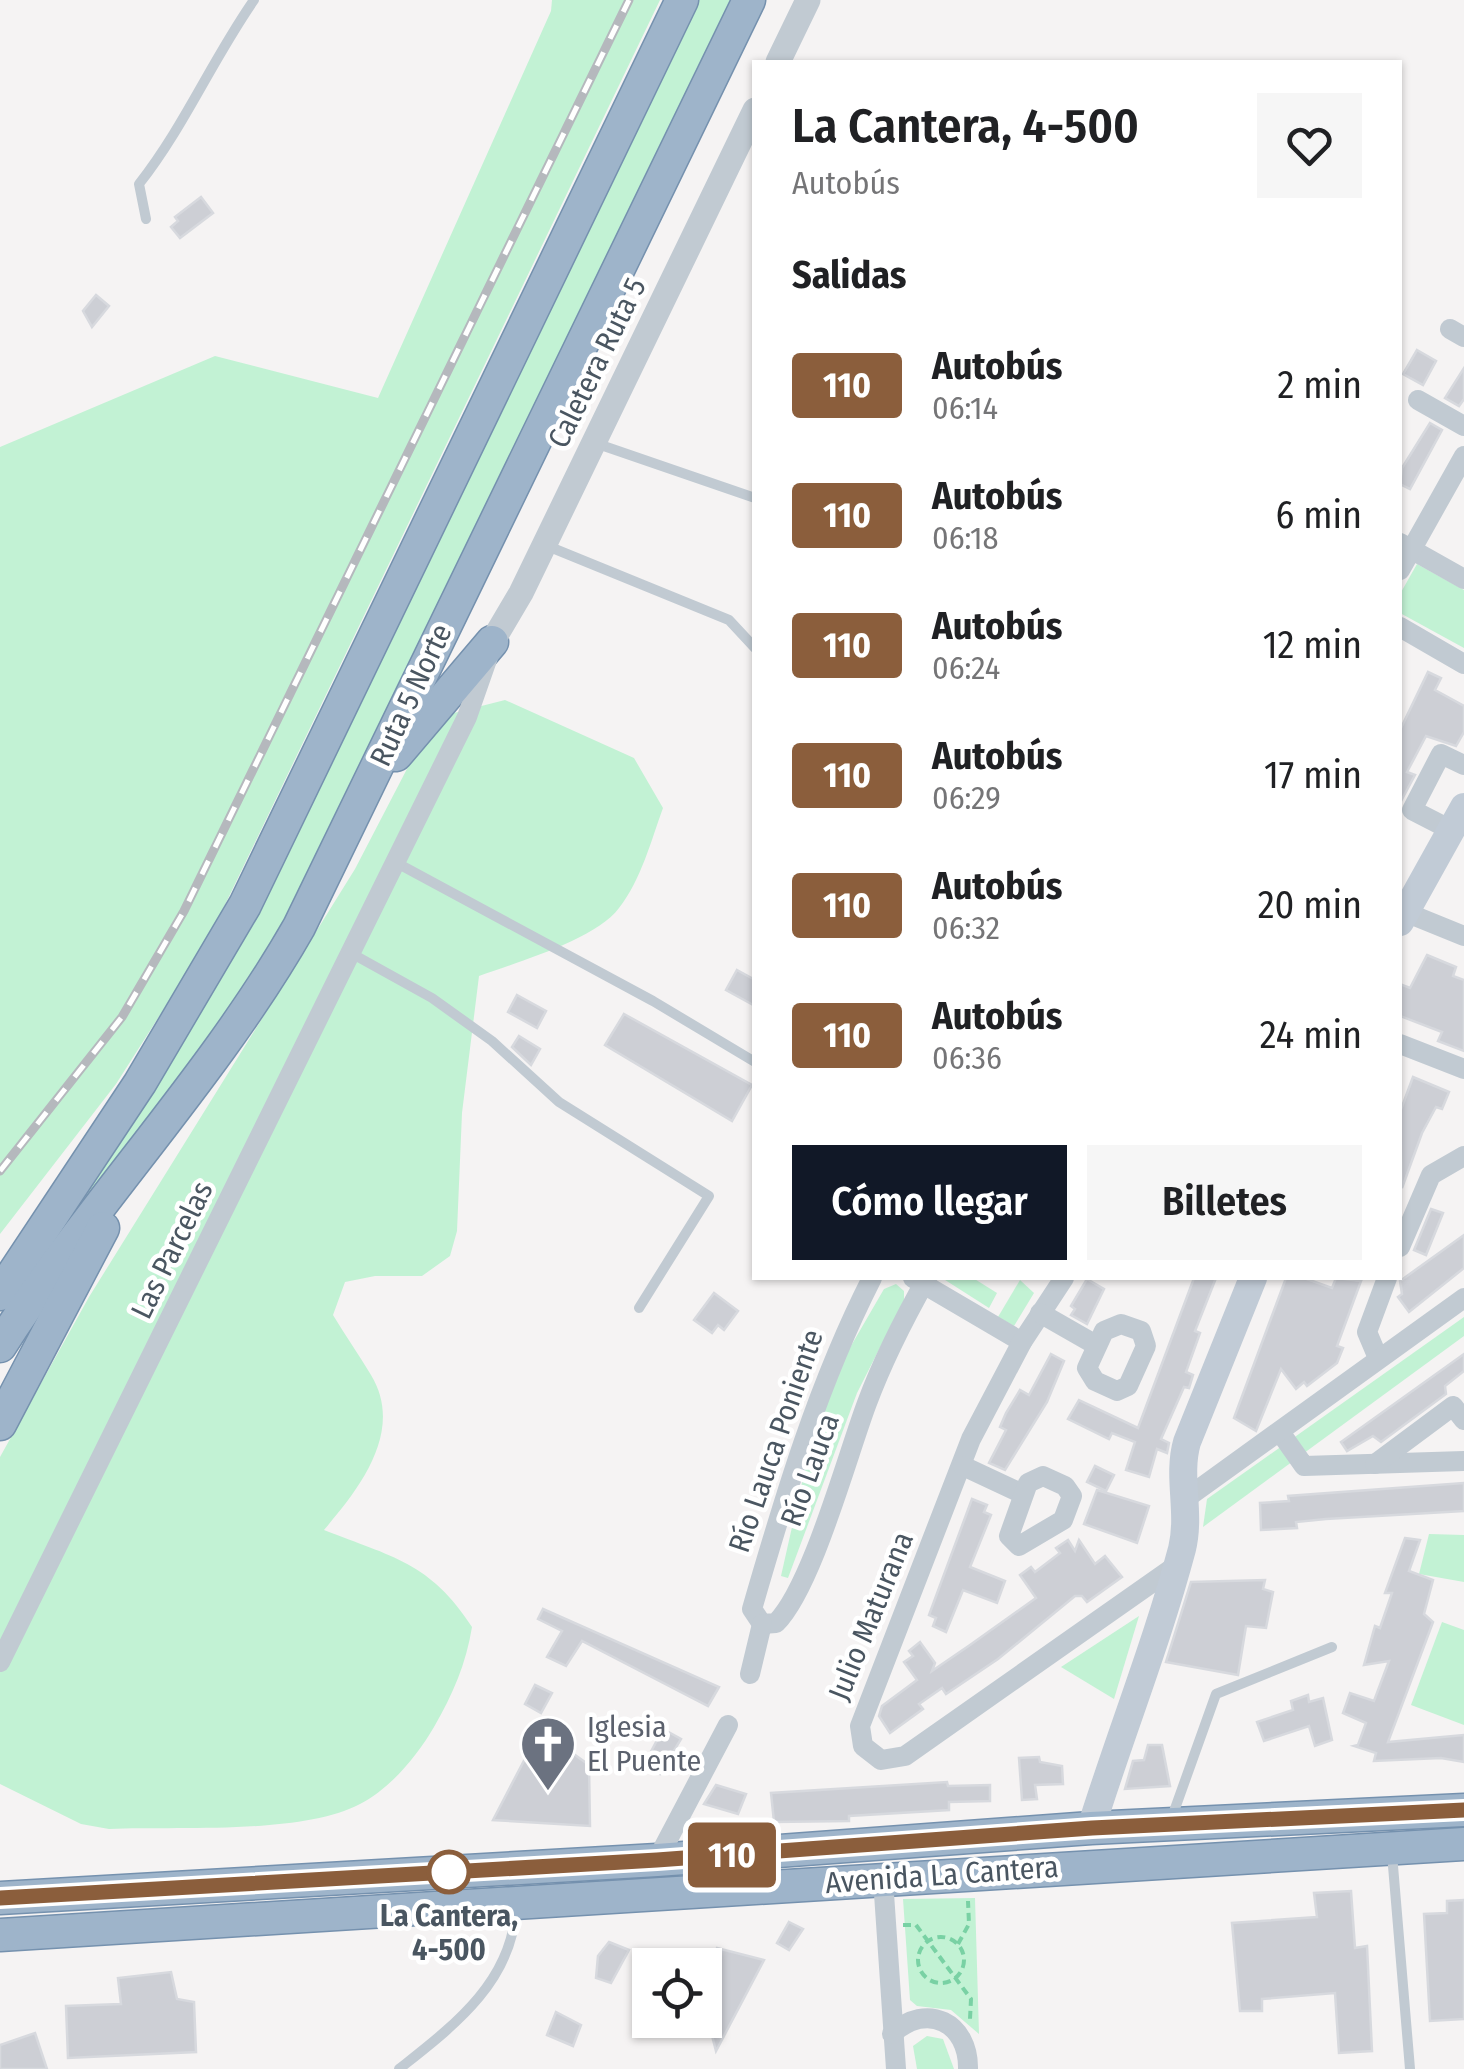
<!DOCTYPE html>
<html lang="es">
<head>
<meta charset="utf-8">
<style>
	body { margin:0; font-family:"Fira Sans Condensed",sans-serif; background:#f6f6f6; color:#202124; height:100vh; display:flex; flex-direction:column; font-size:38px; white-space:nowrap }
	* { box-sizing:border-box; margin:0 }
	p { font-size:32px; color:#757577 }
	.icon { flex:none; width:55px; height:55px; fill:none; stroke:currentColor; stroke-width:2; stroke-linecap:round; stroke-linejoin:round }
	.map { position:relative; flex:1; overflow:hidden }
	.sheet { position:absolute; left:752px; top:60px; width:650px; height:1220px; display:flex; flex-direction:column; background:#fff; border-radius:0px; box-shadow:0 2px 8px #0004 }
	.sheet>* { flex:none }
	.badge { padding:0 20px; border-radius:8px; font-size:35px; line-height:65px }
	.tools { position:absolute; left:632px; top:1948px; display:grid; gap:20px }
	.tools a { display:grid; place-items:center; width:90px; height:90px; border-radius:0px; background:#fff; box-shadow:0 2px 8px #0004; font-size:50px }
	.map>.badge { position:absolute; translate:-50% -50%; box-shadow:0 0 0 5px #fff }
	h2 { padding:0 40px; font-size:38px; line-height:90px }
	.round { display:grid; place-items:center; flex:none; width:105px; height:105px; border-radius:0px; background:#f6f6f6 }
	.headline { display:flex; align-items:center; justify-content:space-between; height:170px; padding:0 40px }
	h1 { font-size:48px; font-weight:600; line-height:75px }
	.button { display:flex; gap:20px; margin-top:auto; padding:20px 40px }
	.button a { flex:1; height:115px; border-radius:0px; background:#111827; color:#fff; font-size:40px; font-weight:600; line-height:115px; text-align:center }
	.button a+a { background:#f6f6f6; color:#202124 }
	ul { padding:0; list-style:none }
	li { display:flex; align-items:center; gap:30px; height:130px; padding:0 40px }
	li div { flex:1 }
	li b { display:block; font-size:38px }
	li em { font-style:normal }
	li .badge { min-width:110px; font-weight:700; text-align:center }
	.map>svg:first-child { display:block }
</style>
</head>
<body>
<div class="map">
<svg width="1464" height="2069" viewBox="0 0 1464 2069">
	<rect width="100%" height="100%" fill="#f5f3f3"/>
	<g fill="#c2f2d4">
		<polygon points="552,0 660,0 209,938 116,1084 0,1234 0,447 215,356 378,398 551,11"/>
		<polygon points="697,0 734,0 298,903 211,1039 15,1291 111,1146"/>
		<polygon points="1417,564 1464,590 1464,648 1400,613 1400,594"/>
		<path d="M 505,700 L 634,758 L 663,808 C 651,841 641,880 619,908 C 595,940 517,962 479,976 L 462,1113 L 457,1231 L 450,1256 L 422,1276 L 375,1276 L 345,1282 L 333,1315 C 345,1335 359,1355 371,1375 C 405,1431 359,1489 324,1530 C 392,1557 430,1562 472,1627 C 466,1664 453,1694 434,1727 C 417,1756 391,1788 360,1804 C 301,1835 178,1826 109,1829 L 81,1824 L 0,1784 L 0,1457 L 89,1297 L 355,869 L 409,765 L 450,714 Z"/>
		<polygon points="942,1278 973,1278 997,1293 989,1308"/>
		<polygon points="1020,1280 1034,1293 1014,1326 998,1317"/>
		<polygon points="896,1284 904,1291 904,1300 857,1393 788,1578 781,1576 810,1447 844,1358 884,1289"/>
		<polygon points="1464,1317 1464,1336 1203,1527 1207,1499"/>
		<polygon points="1429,1534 1464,1535 1464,1582 1419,1574"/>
		<polygon points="1139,1616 1114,1699 1061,1667"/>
		<polygon points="1442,1622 1464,1630 1464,1725 1411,1705"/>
		<polygon points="975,1898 979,2034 951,2010 917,2006 910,2000 903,1899"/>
		<polygon points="927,2036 943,2039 954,2069 917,2069 913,2046"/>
	</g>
	<g fill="#cdcfd5" stroke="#d7d9de" stroke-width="2.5">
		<polygon points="201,197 213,213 180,238 171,227 178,221 175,217"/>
		<polygon points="96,295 109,306 92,327 83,311"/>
		<polygon points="1417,350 1436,361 1423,385 1403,374"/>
		<polygon points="1464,368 1464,399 1459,406 1445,398"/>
		<polygon points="1430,423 1442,430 1410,489 1400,484 1402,468"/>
		<polygon points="1428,672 1441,678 1435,690 1464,706 1464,732 1456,746 1426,736 1407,772 1415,775 1400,803 1400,730"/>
		<polygon points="1427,955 1456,967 1453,976 1464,980 1464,1051 1438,1041 1442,1032 1400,1016 1400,984 1410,988"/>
		<polygon points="737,970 755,980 755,1006 726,990"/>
		<polygon points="517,995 546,1011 537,1028 508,1012"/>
		<polygon points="624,1014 752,1085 732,1121 605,1045"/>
		<polygon points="519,1036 540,1049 531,1065 512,1047"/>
		<polygon points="1413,1077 1449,1092 1442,1109 1436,1107 1422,1133 1402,1188 1400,1112"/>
		<polygon points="1431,1209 1443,1213 1426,1255 1414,1250"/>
		<polygon points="1464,1235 1464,1268 1409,1312 1398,1297 1402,1294 1400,1281"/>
		<polygon points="1194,1278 1216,1278 1195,1331 1200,1333 1186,1372 1193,1375 1189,1388 1184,1387 1161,1439 1169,1443 1167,1453 1157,1449 1149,1477 1126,1470 1135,1442 1112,1433 1109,1439 1068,1419 1079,1400 1138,1428"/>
		<polygon points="1286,1278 1304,1278 1332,1288 1336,1278 1361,1281 1337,1346 1343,1348 1337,1363 1307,1386 1304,1382 1296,1389 1281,1369 1256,1431 1234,1418"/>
		<polygon points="1087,1279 1104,1289 1087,1324 1071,1315 1075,1309 1071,1306"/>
		<polygon points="714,1293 738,1311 724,1330 718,1325 712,1333 694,1320"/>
		<polygon points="1051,1354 1064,1361 1047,1402 1005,1470 989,1463 1006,1430 1000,1427 1006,1413 1020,1390 1029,1395"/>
		<polygon points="1464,1354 1464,1371 1445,1386 1446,1394 1381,1442 1373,1436 1347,1451 1341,1442"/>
		<polygon points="1095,1466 1114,1475 1106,1491 1087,1482"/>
		<polygon points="1464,1483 1464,1511 1326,1519 1296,1522 1297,1528 1261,1530 1260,1503 1289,1501 1288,1496"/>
		<polygon points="1097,1490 1149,1506 1137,1543 1084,1524"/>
		<polygon points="972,1499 987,1505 984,1512 991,1515 970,1567 1005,1581 997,1603 963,1590 946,1632 933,1626 936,1618 929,1615"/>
		<polygon points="1405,1538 1420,1540 1409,1571 1433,1580 1424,1614 1433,1622 1388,1742 1464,1735 1464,1762 1441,1758 1374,1761 1376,1753 1354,1746 1358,1745 1366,1723 1343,1713 1350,1693 1374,1701 1389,1661 1364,1665 1375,1626 1380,1628 1392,1593 1385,1593"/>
		<polygon points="1068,1540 1075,1551 1079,1540 1095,1564 1105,1556 1122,1577 1087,1602 1082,1596 1075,1596 998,1659 946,1694 942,1688 919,1704 923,1709 890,1733 879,1716 882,1706 917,1680 904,1662 913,1656 909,1651 920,1642 935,1663 932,1671 970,1645 1036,1598 1020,1575 1031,1567 1035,1572 1060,1553 1056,1548"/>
		<polygon points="1265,1580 1263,1589 1273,1592 1266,1628 1246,1626 1238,1675 1166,1662 1191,1582"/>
		<polygon points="543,1609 719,1687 708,1706 582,1641 566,1666 547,1657 562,1631 538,1619"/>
		<polygon points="535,1685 552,1693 541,1713 525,1704"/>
		<polygon points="1308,1695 1309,1702 1323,1698 1332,1740 1315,1746 1309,1726 1264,1741 1257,1722 1293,1710 1291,1701"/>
		<polygon points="663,1729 681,1739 660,1774 645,1763"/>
		<polygon points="540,1730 589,1765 590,1826 493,1820"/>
		<polygon points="1148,1745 1162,1745 1170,1786 1125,1789 1133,1761 1144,1760"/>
		<polygon points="1039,1757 1040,1762 1062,1766 1063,1784 1035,1785 1037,1799 1022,1800 1019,1758"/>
		<polygon points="947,1782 948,1786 990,1785 990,1801 949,1802 949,1810 849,1816 849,1821 774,1822 771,1793"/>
		<polygon points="716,1785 746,1794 738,1814 704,1804"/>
		<polygon points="1351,1891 1355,1948 1367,1946 1372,2051 1339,2053 1335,1993 1262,1999 1262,2011 1240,2011 1232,1923 1317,1917 1314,1893"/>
		<polygon points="1464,1900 1464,2019 1430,2021 1424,1914 1447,1913 1447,1901"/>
		<polygon points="789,1922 803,1929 789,1950 777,1943"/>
		<polygon points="609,1942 629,1950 611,1983 596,1978 598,1956"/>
		<polygon points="717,1948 764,1960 716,2051 708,2020 720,1998 710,1995 718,1983 705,1974"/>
		<polygon points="171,1972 177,1999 194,2002 196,2052 68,2058 66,2006 121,2004 118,1978"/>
		<polygon points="556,2012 581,2025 573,2046 547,2035"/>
		<polygon points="35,2033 47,2069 0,2069 0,2045"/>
	</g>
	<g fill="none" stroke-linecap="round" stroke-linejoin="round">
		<g stroke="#7591ae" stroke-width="35">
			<g id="trunk">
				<polyline points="396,755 492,642"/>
				<polyline points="0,1294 140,1083 245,905 682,0"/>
				<path d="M 0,1346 C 93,1201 214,1076 299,927 L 749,0"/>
				<polyline points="0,1424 103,1228"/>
				<polyline points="0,1898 657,1860 1091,1828 1464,1810"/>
				<polyline points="0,1935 1464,1844"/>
			</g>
		</g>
		<g stroke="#79d1a4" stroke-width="4" stroke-dasharray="8 5" stroke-linecap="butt">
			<polyline points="903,1925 916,1925 971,1999 970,2019"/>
			<circle cx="941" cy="1960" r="23"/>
			<polyline points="958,1944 969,1924 968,1901"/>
		</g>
		<g stroke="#c1cad2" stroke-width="10">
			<path d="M 146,219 L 139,184 C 184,127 212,60 254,0"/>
			<polyline points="595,443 755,498"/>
			<polyline points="545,545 729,620 755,648"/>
			<polyline points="395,862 653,1001 755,1062"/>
			<polyline points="349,952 432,998 492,1041 559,1102 709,1196 639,1308"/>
			<polyline points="1172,1817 1216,1694 1332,1647"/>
			<polyline points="1392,1854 1410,2069"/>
			<path d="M 399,2069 C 452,2027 512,1983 516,1908"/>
		</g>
		<g stroke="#c1cad2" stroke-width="20">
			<polyline points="1450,329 1464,337"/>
			<polyline points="1418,400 1464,426"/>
			<polyline points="1400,543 1464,579"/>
			<polyline points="1400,570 1464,456"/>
			<polyline points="1400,627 1464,664"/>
			<polyline points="1451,830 1412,810 1441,754 1464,765"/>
			<polyline points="1400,910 1464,936"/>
			<polyline points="1400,1044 1464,1069"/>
			<polyline points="1400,1247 1431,1175 1464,1156"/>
			<polyline points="913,1278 1022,1342"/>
			<polyline points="1064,1278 1022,1342 971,1439 860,1726 863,1746 881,1760 905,1756 1177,1565"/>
			<polyline points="1040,1313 1096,1345"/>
			<polygon points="1121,1324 1141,1331 1146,1346 1128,1386 1117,1391 1095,1381 1087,1368 1104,1331"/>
			<polyline points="1378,1358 1367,1332 1387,1278"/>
			<polyline points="1280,1432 1304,1466 1464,1461"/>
			<polyline points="1375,1464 1453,1406 1464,1420"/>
			<polyline points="963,1466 1023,1494"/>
			<polygon points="1043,1476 1065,1486 1072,1496 1063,1520 1019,1546 1009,1536 1028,1483"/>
			<polyline points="1188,1497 1464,1298"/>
			<path d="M 762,1624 L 776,1623 C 812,1587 847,1456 867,1403 C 883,1360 905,1317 927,1278"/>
			<path d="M 762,1624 L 752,1609 C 785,1495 818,1384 872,1278"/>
			<polyline points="0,1662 467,717 488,657"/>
			<polyline points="750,1674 762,1624"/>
			<polyline points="657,1860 728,1725"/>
			<polyline points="883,1879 896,2069"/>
			<path d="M 892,2034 C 927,2001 969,2023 968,2069"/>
		</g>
		<g stroke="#c1cad2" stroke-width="25">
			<polyline points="778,62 808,0"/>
			<polyline points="492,642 521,593 755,110"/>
		</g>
		<g stroke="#c1cbd6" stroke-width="28">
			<polyline points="1400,922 1464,807"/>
			<path d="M 1091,1828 C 1120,1735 1157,1643 1182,1549 C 1191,1512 1177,1477 1187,1442 L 1253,1278"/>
		</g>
		<use href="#trunk" stroke="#9eb4ca" stroke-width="32"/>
		<g stroke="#b5b8bd" stroke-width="9">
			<polyline id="rail" points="0,1171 122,1017 184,911 629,0"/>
		</g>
		<use href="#rail" stroke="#fff" stroke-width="5" stroke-dasharray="15" stroke-linecap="butt"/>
	</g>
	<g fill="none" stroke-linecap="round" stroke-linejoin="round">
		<g stroke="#fff" stroke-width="22">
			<polyline id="line" points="0,1898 657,1860 1092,1828 1464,1810"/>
		</g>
		<use href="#line" stroke="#8b5e3c" stroke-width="15"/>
	</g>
	<defs>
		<g id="church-pin" transform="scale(2.875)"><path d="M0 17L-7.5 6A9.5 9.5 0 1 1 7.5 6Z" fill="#6b7280" stroke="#fff"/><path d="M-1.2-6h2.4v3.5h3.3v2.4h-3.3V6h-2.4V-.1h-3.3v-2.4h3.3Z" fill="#fff"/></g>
	</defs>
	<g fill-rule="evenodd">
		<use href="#church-pin" x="548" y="1744"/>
	</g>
	<circle fill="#fff" stroke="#8b5e3c" stroke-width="5" cx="449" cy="1872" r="20"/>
	<g text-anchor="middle" stroke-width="9" stroke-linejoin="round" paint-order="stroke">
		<g font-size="30" fill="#4a5661" stroke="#fff">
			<text transform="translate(597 363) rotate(-64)" y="10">Caletera Ruta 5</text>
			<text transform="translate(411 695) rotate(-65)" y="10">Ruta 5 Norte</text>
			<text transform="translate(172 1250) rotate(-64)" y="10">Las Parcelas</text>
			<text transform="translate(776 1441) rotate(-71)" y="10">Río Lauca Poniente</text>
			<text transform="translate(810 1470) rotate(-70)" y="10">Río Lauca</text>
			<text transform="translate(871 1616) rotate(-68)" y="10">Julio Maturana</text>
			<text transform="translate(942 1875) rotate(-4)" y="10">Avenida La Cantera</text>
		</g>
		<g font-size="30" fill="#5b616d" stroke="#fff" text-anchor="start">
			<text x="587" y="1737">Iglesia<tspan x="587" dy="34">El Puente</tspan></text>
		</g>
		<g font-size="30" font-weight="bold" fill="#4a5661" stroke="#fff">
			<text x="449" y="1926">La Cantera,<tspan x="449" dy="34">4-500</tspan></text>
		</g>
	</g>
</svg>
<div class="tools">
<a><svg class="icon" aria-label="locate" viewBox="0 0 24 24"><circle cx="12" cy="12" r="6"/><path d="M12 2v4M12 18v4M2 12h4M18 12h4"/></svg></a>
</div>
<b class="badge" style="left:732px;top:1855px;background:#8b5e3c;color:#fff">110</b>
<section class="sheet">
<div class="headline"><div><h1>La Cantera, 4-500</h1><p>Autobús</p></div><a class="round"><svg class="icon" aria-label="heart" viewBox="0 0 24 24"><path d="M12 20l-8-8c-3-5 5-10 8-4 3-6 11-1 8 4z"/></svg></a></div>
<h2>Salidas</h2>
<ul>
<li><span class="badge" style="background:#8b5e3c;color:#fff">110</span><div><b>Autobús</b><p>06:14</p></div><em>2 min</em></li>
<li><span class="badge" style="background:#8b5e3c;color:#fff">110</span><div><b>Autobús</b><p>06:18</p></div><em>6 min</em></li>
<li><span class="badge" style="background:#8b5e3c;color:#fff">110</span><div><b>Autobús</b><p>06:24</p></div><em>12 min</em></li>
<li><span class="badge" style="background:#8b5e3c;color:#fff">110</span><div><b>Autobús</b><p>06:29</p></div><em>17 min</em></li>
<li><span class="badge" style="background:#8b5e3c;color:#fff">110</span><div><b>Autobús</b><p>06:32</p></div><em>20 min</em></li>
<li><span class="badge" style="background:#8b5e3c;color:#fff">110</span><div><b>Autobús</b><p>06:36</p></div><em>24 min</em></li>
</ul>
<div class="button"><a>Cómo llegar</a><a>Billetes</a></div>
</section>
</div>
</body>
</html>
